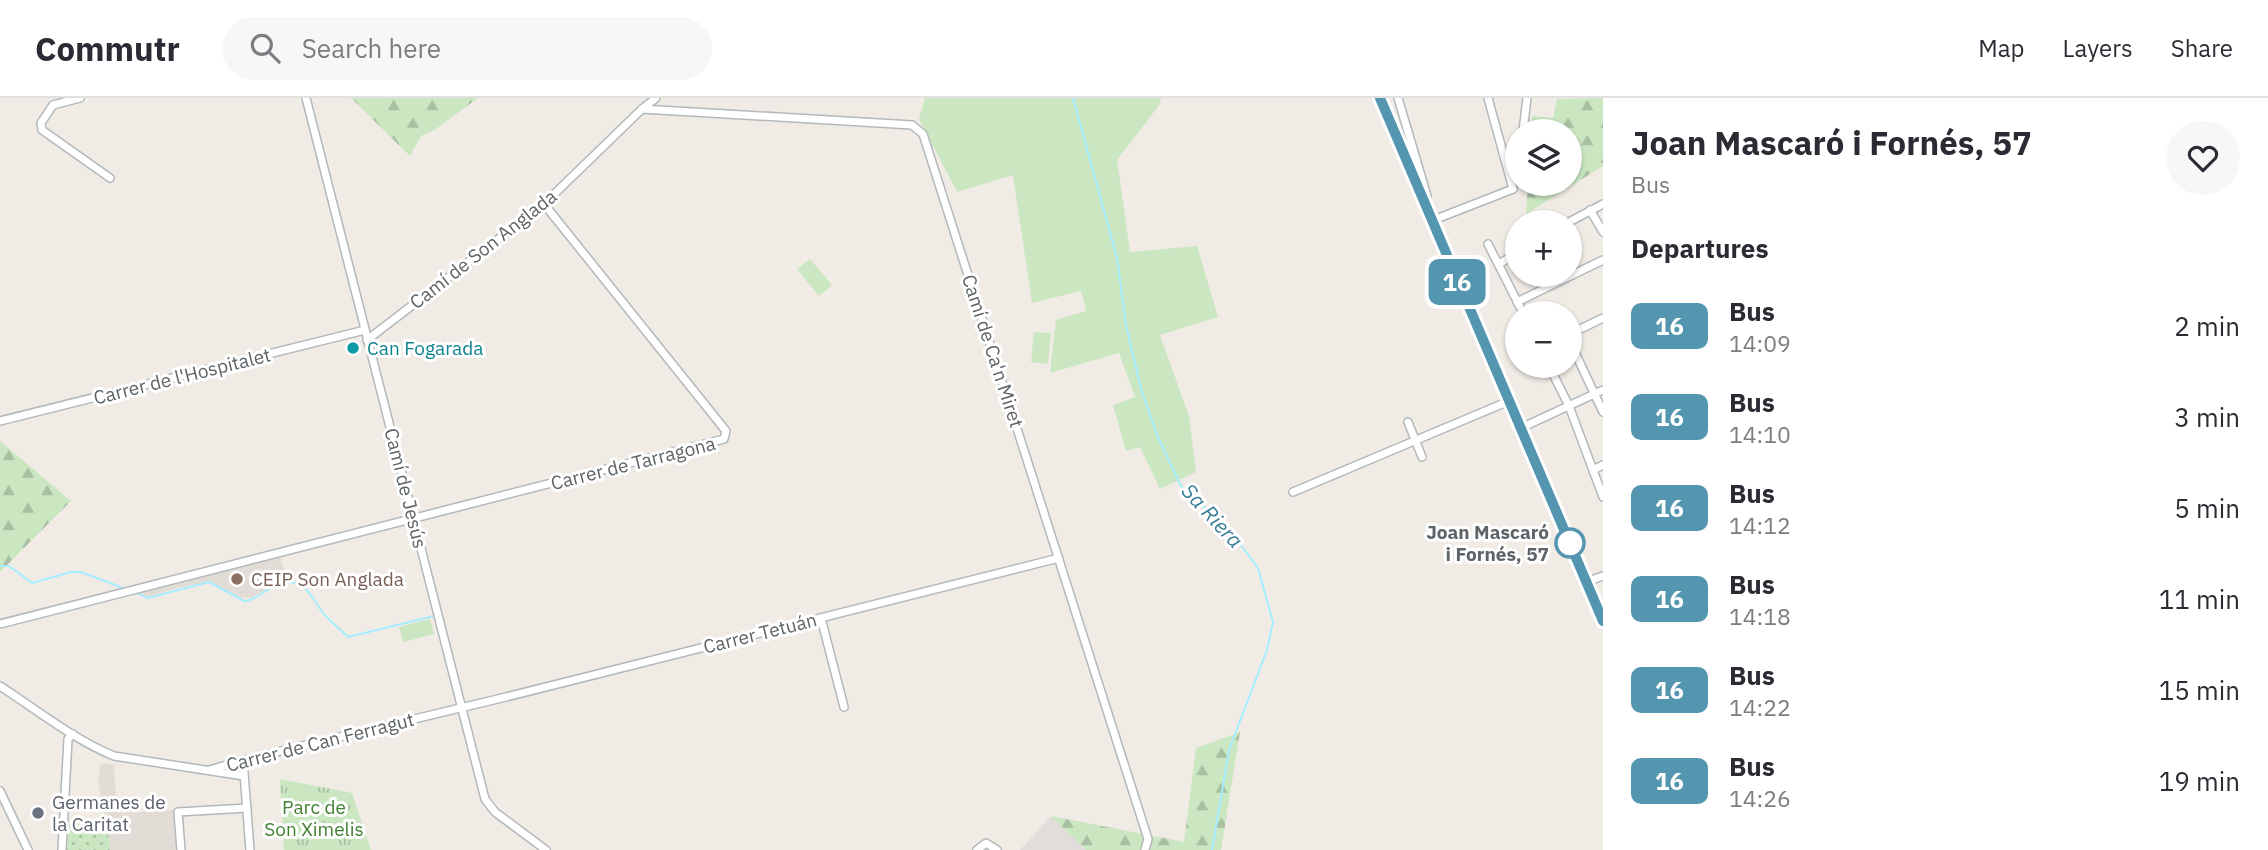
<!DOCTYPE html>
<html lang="en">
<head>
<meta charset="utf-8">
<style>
	body { margin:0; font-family:"IBM Plex Sans",sans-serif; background:#f7f7f7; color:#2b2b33; height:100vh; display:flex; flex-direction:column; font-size:26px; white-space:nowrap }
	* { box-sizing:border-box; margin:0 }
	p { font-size:23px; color:#7c7c81 }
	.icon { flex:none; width:38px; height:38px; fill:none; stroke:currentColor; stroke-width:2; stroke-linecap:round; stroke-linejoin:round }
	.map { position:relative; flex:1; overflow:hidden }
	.drawer { display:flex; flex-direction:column; background:#fff; width:665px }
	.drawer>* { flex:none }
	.badge { padding:0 14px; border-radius:10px; font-size:24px; line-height:46px }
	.controls { position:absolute; left:1505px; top:21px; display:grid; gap:14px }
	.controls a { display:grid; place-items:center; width:77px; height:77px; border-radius:50%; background:#fff; box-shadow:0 2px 5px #0004; font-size:35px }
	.map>.badge { position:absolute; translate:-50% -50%; box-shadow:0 0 0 4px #fff }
	h2 { padding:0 28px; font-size:26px; line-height:63px }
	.round { display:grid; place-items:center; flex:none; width:74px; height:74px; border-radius:37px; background:#f7f7f7 }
	.head { display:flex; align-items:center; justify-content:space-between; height:119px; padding:0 28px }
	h1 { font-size:33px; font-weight:700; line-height:52px }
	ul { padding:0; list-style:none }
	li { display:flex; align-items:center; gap:21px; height:91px; padding:0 28px }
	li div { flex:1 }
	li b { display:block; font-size:26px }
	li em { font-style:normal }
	li .badge { min-width:77px; font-weight:700; text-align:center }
	header { display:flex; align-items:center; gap:42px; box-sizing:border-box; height:98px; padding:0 35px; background:#fff; border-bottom:2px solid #e1e1e2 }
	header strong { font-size:33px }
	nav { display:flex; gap:38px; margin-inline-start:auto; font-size:24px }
	.search { width:490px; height:63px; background:#f7f7f7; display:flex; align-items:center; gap:18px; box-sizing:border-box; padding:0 24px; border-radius:38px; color:#7c7c81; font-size:26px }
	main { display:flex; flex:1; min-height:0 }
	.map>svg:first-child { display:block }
</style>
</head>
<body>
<header>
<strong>Commutr</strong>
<div class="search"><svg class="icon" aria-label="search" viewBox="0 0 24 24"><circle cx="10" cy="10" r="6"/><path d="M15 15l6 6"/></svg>Search here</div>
<nav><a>Map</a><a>Layers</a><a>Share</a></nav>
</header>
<main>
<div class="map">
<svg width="1603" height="752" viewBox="0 0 1603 752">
	<defs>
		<pattern id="forest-firs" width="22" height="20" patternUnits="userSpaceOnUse" patternTransform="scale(1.75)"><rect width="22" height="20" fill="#cbe7c2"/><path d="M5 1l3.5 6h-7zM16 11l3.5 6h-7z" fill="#a8bfa1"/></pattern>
		<pattern id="park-tufts" width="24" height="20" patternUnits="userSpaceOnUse" patternTransform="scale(1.75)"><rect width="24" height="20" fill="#cbe7c2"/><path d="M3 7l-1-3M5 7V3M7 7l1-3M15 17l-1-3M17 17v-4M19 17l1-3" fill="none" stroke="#a8bfa1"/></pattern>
		<pattern id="garden-dots" width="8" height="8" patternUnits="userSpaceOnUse" patternTransform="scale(1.75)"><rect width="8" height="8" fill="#cbe7c2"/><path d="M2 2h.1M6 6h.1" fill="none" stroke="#a8bfa1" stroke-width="1.8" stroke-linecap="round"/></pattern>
	</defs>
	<rect width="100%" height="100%" fill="#f0ebe5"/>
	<polygon fill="#e1ddda" points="1051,718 1086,752 1020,752"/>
	<g fill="#e2dcd6">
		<polygon points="280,458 288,484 274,488 250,500 239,499 210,484 178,490 149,499 140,495"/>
		<polygon points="101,665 114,667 117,715 173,712 176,752 110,752 98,683"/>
	</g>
	<g fill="#cbe7c2">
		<polygon points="925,0 1161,0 1160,6 1117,62 1130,154 1197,148 1218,219 1160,237 1189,318 1196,374 1160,391 1140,349 1126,353 1113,307 1135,299 1119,255 1050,275 1056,222 1086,213 1081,193 1032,205 1013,77 957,94 919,21"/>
		<polygon points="810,161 832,187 819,198 797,171"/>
		<polygon points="1034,234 1051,235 1048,266 1031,264"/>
		<polygon points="430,521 434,536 403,544 399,529"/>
	</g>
	<g fill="url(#forest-firs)">
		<polygon points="351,0 478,0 436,31 421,38 410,58"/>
		<polygon points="1603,0 1603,68 1526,116 1528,86 1570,86 1570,33 1531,33 1532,18 1553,20 1557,1"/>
		<polygon points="0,343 71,403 0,474"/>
		<polygon points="1240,634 1221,752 1086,752 1051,718 1184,744 1196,650"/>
	</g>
	<polygon fill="url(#park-tufts)" points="280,681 352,695 371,752 284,752"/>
	<polygon fill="url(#garden-dots)" points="69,724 107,726 110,752 67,752"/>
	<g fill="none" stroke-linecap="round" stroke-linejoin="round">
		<g stroke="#a6eeff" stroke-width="2">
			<polyline points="1073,0 1117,160 1126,227 1141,291 1157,337 1181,388 1232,435 1258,470 1273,524 1267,552 1229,652 1212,752"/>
			<polyline points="0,468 9,468 32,485 71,474 81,474 123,490"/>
			<path d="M 137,495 L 148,500 L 209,484 L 244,503 C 255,503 263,493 273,489 C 306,475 308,496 324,516 C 331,525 341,531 348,539 L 434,518"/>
		</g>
		<g stroke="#b3b8ba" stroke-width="10">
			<g id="minor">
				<polyline points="80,0 53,7 41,25 42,32 110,80"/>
				<polyline points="306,0 485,701 495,714 546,752"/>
				<polyline points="1380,0 1603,523"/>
				<polyline points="1398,0 1427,98 1424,105"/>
				<polyline points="1488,0 1513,91"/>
				<polyline points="642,11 912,27 923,36 1148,741 1145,752"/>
				<polyline points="1523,33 1527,0"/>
				<polyline points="1590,112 1603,134"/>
				<polyline points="1431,123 1513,91"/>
				<polyline points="1569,124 1603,106"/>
				<polyline points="1488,146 1523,215"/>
				<polyline points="1499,166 1517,155"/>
				<polyline points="1517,204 1603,162"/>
				<polyline points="1570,236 1603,220"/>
				<polyline points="367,242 544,106 642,11 656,0"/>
				<polyline points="1570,244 1603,314"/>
				<polyline points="1549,268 1569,308 1603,399"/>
				<polyline points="0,323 365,232"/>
				<polyline points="1408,324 1422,359"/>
				<polyline points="1521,330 1603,292"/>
				<polyline points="1593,372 1603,367"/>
				<polyline points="1293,394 1509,303"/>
				<polyline points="1586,484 1603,478"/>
				<polyline points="821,520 844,609"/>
				<polyline points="0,526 724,341 726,333 544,106"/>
				<path d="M 0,588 C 37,612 73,641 114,658 L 244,678"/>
				<polyline points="243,662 250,752"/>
				<polyline points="209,672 252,660 506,599 1059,460"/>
				<polyline points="0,693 28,752"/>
				<polyline points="62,752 68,641 73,636"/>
				<polyline points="181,752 178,714 247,710"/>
				<polyline points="977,752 986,745 997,752"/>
			</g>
		</g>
		<use href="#minor" stroke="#fff" stroke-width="7"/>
	</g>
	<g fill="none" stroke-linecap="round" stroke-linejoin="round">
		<g stroke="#fff" stroke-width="16">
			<polyline id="line" points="1380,0 1603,523"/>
		</g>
		<use href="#line" stroke="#5496af" stroke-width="10"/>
	</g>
	<circle fill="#0f9aa8" stroke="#fff" stroke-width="2.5" cx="353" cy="250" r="7"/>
	<circle fill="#fff" stroke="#5496af" stroke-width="3.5" cx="1570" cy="445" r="14"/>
	<circle fill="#8d6e63" stroke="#fff" stroke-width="2.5" cx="237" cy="481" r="7"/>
	<circle fill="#6b7280" stroke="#fff" stroke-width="2.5" cx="38" cy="715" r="7"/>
	<g text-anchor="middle" stroke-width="6" stroke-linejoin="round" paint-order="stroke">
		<g font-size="19" fill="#5d6366" stroke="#fff">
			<text transform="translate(483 151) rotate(-38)" y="7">Camí de Son Anglada</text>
			<text transform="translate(993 253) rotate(72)" y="7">Camí de Ca'n Miret</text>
			<text transform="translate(182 278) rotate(-14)" y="7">Carrer de l'Hospitalet</text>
			<text transform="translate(633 365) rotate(-14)" y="7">Carrer de Tarragona</text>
			<text transform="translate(406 390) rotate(76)" y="7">Camí de Jesús</text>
			<text transform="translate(760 535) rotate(-14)" y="7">Carrer Tetuán</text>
			<text transform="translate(320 644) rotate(-14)" y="7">Carrer de Can Ferragut</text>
		</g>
		<g font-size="19" fill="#0d838f" stroke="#fff" text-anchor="start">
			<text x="367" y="257">Can Fogarada</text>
		</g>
		<g font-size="19" font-weight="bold" fill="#5d6366" stroke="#fff" text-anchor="end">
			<text x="1549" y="441">Joan Mascaró<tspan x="1549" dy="22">i Fornés, 57</tspan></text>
		</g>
		<g font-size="19" fill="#785e54" stroke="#fff" text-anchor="start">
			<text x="251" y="488">CEIP Son Anglada</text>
		</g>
		<g font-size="19" fill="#5b616d" stroke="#fff" text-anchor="start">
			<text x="52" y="711">Germanes de<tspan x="52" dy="22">la Caritat</tspan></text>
		</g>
		<g font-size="19" fill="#428032" stroke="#fff">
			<text x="314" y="716">Parc de<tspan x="314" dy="22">Son Ximelis</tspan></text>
		</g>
		<g font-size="21" font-style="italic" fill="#397e98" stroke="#fff">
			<text transform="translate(1212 418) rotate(47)" y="7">Sa Riera</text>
		</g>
	</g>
</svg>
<div class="controls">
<a><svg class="icon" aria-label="layers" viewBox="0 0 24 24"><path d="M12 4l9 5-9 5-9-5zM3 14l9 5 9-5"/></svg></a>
<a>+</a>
<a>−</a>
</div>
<b class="badge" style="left:1457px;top:184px;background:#5496af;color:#fff">16</b>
</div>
<section class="drawer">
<div class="head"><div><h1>Joan Mascaró i Fornés, 57</h1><p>Bus</p></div><a class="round"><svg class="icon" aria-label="heart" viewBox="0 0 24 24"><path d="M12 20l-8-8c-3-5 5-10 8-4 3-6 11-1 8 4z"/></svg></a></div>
<h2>Departures</h2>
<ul>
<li><span class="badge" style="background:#5496af;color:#fff">16</span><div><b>Bus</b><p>14:09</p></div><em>2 min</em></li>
<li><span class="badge" style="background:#5496af;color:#fff">16</span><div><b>Bus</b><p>14:10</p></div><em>3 min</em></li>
<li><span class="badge" style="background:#5496af;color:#fff">16</span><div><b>Bus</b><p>14:12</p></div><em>5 min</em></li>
<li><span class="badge" style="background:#5496af;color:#fff">16</span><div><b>Bus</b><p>14:18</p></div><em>11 min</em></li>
<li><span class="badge" style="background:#5496af;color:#fff">16</span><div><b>Bus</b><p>14:22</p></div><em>15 min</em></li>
<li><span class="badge" style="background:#5496af;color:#fff">16</span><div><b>Bus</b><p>14:26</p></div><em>19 min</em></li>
</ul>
</section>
</main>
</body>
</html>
